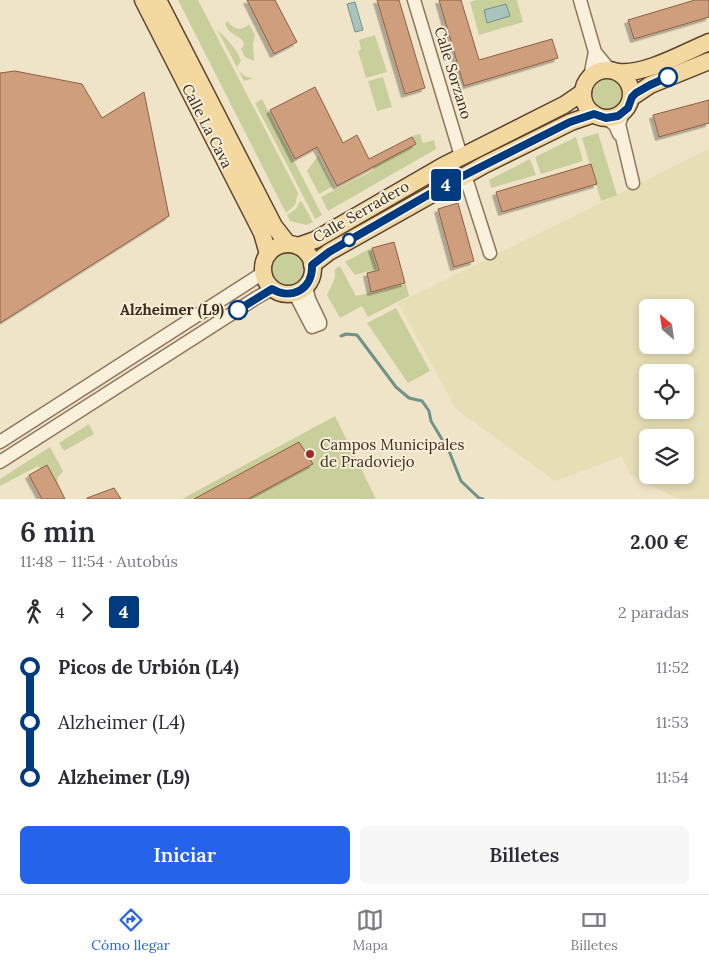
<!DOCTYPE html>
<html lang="es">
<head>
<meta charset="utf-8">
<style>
	body { margin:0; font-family:Lora,serif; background:#f7f7f7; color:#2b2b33; height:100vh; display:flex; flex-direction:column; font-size:19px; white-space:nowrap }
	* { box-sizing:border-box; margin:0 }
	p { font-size:16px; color:#7c7c81 }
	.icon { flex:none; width:28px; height:28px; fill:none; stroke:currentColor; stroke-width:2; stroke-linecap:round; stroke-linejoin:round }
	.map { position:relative; height:499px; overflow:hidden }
	.sheet { display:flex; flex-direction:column; background:#fff; flex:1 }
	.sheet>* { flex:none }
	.badge { padding:0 10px; border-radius:4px; font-size:18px; line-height:32px }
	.needle { width:32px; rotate:331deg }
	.buttons { position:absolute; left:639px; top:299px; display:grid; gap:10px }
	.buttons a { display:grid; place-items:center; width:55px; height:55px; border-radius:8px; background:#fff; box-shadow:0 2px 8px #0003; font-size:25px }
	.map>.badge { position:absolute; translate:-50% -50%; box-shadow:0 0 0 2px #fff }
	.legs { display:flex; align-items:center; gap:8px; height:55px; padding:0 20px; font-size:16px }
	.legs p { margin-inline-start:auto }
	.headline { display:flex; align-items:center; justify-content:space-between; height:85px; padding:0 20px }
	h1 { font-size:28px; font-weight:600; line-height:38px }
	.cta { display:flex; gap:10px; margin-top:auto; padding:10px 20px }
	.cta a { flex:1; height:58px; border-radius:8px; background:#2563eb; color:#fff; font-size:20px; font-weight:600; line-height:58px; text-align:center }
	.cta a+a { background:#f7f7f7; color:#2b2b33 }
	ul { padding:0 20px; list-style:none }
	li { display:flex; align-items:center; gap:18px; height:55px; font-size:19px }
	li i { display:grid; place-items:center; width:8px; height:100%; margin:0 6px; background:currentColor }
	li i::after { content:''; width:12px; height:12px; margin:-6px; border:4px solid; border-radius:50%; background:#fff }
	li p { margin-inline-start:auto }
	li:first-child i { background:linear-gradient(#0000 50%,currentColor 0) }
	li:last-child i { background:linear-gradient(currentColor 50%,#0000 0) }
	.tabs { display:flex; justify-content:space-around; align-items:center; height:70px; border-top:1px solid #e1e1e2; background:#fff; font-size:14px; color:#7c7c81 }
	.tabs a { display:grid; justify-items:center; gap:2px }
	.tabs .active { color:#2563eb }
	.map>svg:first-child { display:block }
</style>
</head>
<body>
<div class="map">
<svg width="709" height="499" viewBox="0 0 709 499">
	<defs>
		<filter id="shadow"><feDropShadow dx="-3.5" dy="3.5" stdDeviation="0" flood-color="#0004"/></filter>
	</defs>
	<rect width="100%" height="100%" fill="#f0e4c8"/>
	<path fill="#e6deb5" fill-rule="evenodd" d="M 709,149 L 709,499 L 678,499 L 629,474 L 622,456 L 555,481 L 456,409 L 398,303 ZM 648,308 L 685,308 L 685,345 L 648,345 ZM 648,372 L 685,372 L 685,410 L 648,410 ZM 648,438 L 685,438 L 685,475 L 648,475 Z"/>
	<g fill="#c9cf9b">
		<polygon points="178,0 198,0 298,193 295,205 286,213"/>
		<polygon points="476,0 517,0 523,22 479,35 470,2"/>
		<path d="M 228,21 C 232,29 242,32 249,24 L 255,35 L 253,44 L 254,61 L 245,57 L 241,49 L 244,45 L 243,41 C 236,34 228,34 225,23 Z"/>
		<path d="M 217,29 C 226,40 236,46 241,61 L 237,67 C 240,74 246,78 254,78 L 244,81 Z"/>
		<polygon points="375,35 387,72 366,78 358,51 361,49 359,40"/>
		<polygon points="383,77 392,107 377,111 368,81"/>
		<circle cx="608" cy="94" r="15"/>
		<polygon points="262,99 322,215 315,219 255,103"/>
		<polygon points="598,133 617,195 601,201 582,138"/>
		<polygon points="420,134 423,143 434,140 436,149 328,211 321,197 374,170 373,166 416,144 412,136"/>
		<polygon points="576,137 583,161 541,174 535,157"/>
		<polygon points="318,156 333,186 319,194 307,171"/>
		<polygon points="530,159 536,175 491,188 489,180"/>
		<polygon points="300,201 302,202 313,222 307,225 290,221 287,215 296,209"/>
		<polygon points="371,248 377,269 355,275 345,262"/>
		<circle cx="287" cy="269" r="17"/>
		<polygon points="340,266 356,296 406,284 409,296 368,317 362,306 340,318 327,295 335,278 335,269"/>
		<polygon points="396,308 430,371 408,383 367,323"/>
		<polygon points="335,416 376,499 182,499"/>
		<polygon points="89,424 94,434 64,451 59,443"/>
		<polygon points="50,447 63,471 57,478 59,487 47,465 40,469 38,466 0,486 0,479"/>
	</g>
	<g fill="#a9c4bc" stroke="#6f938a">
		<polygon points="355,2 363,30 355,32 347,4"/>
		<polygon points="506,4 510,16 487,23 484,10"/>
	</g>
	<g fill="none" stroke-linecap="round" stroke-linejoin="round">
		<polyline stroke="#6f938a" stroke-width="3" points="341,336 346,334 357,335 396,387 409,398 422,401 429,411 431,421 449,451 461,481 479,498 483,499"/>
	</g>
	<g fill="#cf9f7d" stroke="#8d5f41" filter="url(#shadow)">
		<polygon points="247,0 275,0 297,42 274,54"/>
		<polygon points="377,0 399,0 425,88 405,94"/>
		<polygon points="439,0 461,0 479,60 552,39 558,58 464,86"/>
		<polygon points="695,0 709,0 709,17 634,39 628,20"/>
		<polygon points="15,71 82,84 102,118 144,92 169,216 0,323 0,73"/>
		<polygon points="315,87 343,143 357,135 369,159 412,137 416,144 337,186 317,147 295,159 270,110"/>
		<polygon points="709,100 709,123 659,137 653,115"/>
		<polygon points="591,164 597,184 502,212 496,192"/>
		<polygon points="458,203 474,261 454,267 438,209"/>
		<polygon points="394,242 405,283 371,292 367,273 379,270 372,248"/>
		<polygon points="299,442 313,464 248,499 194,499"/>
		<polygon points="47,465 59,487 65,499 42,499 29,475"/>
		<polygon points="114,488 121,499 87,499 87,498"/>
	</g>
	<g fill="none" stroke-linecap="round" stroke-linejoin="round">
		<g stroke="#8d765c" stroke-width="15">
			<g id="minor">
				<polyline points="414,0 461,156"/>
				<polyline points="580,0 595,52 610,70"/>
				<polyline points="590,77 595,52"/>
				<polyline points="623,113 619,124 633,183"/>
				<polyline points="606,118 615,125 619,134"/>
				<polyline points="465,175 490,253"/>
				<polyline points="292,294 297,298 312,327 320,324 320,322 309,299 306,286"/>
				<polyline points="0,442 263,273"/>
				<polyline points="0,462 256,298 272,289"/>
			</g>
		</g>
		<g stroke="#5b4430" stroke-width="19">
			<g id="major">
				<polyline points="143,0 262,233 268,254"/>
				<polyline points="158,0 274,226 288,244"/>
				<circle cx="607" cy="94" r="24"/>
				<path d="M 618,72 C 645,75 683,53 709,42"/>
				<polyline points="632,97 650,85 709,61"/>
				<circle cx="288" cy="269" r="25"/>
				<polyline points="298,246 315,240 443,166 564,105 583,92"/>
				<polyline points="312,265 329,252 484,165 571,122 594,114"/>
			</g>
		</g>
		<use href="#minor" stroke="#faf1dc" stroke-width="12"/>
		<use href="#major" stroke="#f3d9a0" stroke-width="16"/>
	</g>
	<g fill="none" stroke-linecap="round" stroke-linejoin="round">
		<g stroke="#fff" stroke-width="11">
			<path id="line-1" d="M 238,310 L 272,289 C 293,301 313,288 312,265 L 329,252 L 447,184 L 570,122 L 594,114 L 606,118 L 618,116 L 628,108 L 632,97 L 636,93 L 650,85 L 668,77"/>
		</g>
		<use href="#line-1" stroke="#003b80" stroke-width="8"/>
	</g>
	<g fill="#fff" stroke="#003b80" stroke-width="2.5">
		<circle cx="668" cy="77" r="9"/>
		<circle cx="349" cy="240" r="6"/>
		<circle cx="238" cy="310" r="9"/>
	</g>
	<circle fill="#9e2a2b" stroke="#f7eed8" stroke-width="2" cx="310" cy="454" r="5"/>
	<g text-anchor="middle" stroke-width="4" stroke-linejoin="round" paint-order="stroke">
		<g font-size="15" fill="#3d2e20" stroke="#f7eed8">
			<text transform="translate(453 73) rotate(73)" y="5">Calle Sorzano</text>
			<text transform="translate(207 126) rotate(63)" y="5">Calle La Cava</text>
			<text transform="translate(361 212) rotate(-30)" y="5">Calle Serradero</text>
		</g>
		<g font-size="15" font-weight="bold" fill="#3d2e20" stroke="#f7eed8" text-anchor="end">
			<text x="224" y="315">Alzheimer (L9)</text>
		</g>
		<g font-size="15" fill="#3d2e20" stroke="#f7eed8" text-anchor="start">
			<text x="320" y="450">Campos Municipales<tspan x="320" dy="17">de Pradoviejo</tspan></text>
		</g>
	</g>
</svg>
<div class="buttons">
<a><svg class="needle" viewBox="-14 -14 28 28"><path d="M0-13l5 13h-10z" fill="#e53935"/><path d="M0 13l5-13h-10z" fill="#7c7c81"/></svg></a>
<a><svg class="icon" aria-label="locate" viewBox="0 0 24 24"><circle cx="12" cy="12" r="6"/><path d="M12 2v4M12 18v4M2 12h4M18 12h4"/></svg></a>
<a><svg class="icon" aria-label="layers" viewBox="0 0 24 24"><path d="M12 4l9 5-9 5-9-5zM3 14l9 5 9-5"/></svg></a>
</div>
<b class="badge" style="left:446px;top:185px;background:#003b80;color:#fff">4</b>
</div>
<section class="sheet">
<div class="headline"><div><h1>6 min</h1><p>11:48 – 11:54 · Autobús</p></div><b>2.00 €</b></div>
<div class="legs"><svg class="icon" aria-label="walk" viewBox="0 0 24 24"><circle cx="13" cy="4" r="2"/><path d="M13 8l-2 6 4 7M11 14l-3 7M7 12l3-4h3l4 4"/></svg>4<svg class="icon" aria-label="forward" viewBox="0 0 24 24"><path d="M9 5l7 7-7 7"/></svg><b class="badge" style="background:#003b80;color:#fff">4</b><p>2 paradas</p></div>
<ul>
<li><i style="color:#003b80"></i><b>Picos de Urbión (L4)</b><p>11:52</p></li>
<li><i style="color:#003b80"></i><span>Alzheimer (L4)</span><p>11:53</p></li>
<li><i style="color:#003b80"></i><b>Alzheimer (L9)</b><p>11:54</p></li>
</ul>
<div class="cta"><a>Iniciar</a><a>Billetes</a></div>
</section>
<nav class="tabs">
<a class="active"><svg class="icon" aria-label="directions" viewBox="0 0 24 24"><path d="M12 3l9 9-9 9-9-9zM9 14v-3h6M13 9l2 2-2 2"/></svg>Cómo llegar</a>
<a><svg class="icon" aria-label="map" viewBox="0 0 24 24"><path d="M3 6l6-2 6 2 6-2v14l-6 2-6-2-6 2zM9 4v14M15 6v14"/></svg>Mapa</a>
<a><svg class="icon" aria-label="tickets" viewBox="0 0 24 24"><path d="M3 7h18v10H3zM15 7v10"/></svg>Billetes</a>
</nav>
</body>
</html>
